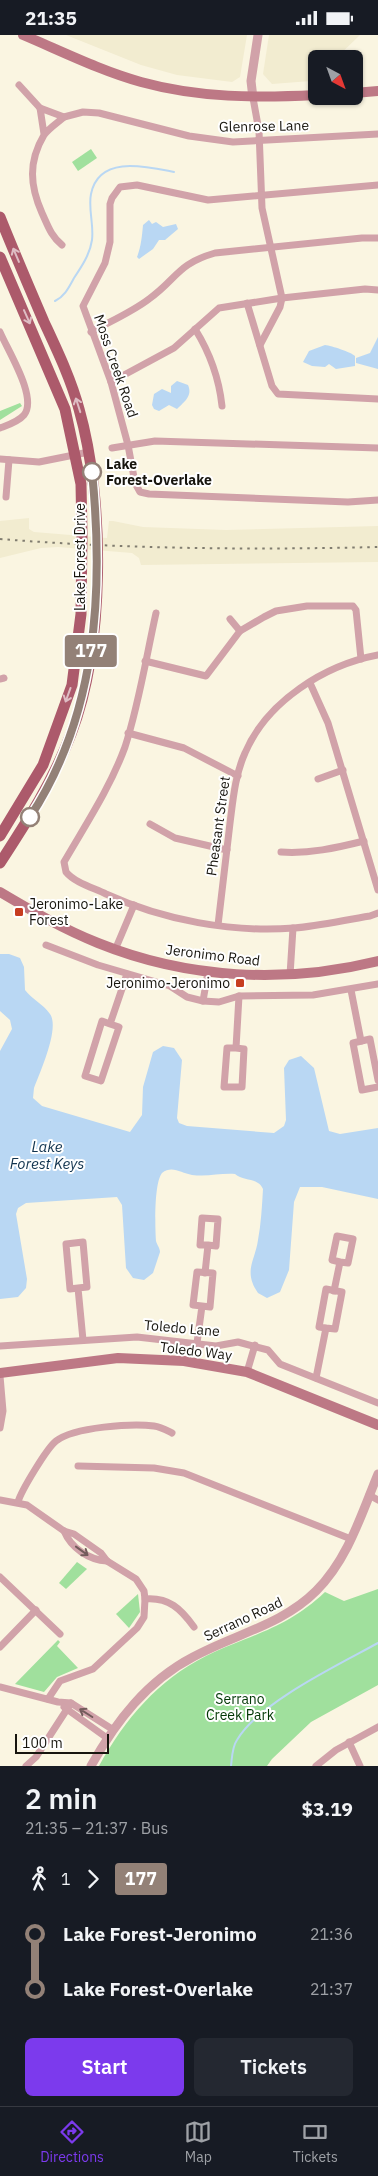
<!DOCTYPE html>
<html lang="en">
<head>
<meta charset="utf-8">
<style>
	body { margin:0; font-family:"IBM Plex Sans",sans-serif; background:#242831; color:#f1f3f6; height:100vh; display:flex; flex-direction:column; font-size:19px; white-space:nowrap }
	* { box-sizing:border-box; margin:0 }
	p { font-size:16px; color:#9ea1a6 }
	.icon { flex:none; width:28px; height:28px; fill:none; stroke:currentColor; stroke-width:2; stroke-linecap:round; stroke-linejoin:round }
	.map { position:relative; height:1731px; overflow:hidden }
	.panel { display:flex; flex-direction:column; background:#171b24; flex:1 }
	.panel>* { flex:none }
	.badge { padding:0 10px; border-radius:4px; font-size:18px; line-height:32px }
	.needle { width:32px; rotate:139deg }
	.tools { position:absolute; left:308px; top:15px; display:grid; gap:10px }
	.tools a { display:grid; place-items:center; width:55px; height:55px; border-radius:8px; background:#171b24; box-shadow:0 1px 4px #0004; font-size:25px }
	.scale { position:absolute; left:15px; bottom:12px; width:94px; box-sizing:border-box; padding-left:5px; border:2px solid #17150e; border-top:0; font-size:14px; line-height:18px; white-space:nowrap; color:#17150e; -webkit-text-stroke:4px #fff; paint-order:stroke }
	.map>.badge { position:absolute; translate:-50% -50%; box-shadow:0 0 0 2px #fff }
	.legs { display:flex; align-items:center; gap:8px; height:55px; padding:0 25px; font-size:16px }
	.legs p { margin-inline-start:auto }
	.head { display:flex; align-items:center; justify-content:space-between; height:85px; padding:0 25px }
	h1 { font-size:28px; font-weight:600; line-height:38px }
	.primary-button { display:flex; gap:10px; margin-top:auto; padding:10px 25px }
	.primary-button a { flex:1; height:58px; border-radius:8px; background:#7c3aed; color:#fff; font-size:20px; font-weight:600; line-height:58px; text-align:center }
	.primary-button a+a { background:#242831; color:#f1f3f6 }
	ul { padding:0 25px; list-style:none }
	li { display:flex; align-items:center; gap:18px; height:55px; font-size:19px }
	li i { display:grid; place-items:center; width:8px; height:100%; margin:0 6px; background:currentColor }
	li i::after { content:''; width:12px; height:12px; margin:-6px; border:4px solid; border-radius:50%; background:#171b24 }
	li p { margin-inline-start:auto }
	li:first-child i { background:linear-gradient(#0000 50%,currentColor 0) }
	li:last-child i { background:linear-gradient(currentColor 50%,#0000 0) }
	.status { display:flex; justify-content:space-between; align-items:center; height:35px; padding:0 25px; background:#171b24; direction:ltr }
	.status svg { height:14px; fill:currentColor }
	.tab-bar { display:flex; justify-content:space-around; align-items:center; height:70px; border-top:1px solid #363941; background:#171b24; font-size:14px; color:#9ea1a6 }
	.tab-bar a { display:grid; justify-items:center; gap:2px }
	.tab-bar .active { color:#7c3aed }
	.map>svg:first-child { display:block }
</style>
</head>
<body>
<div class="status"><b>21:35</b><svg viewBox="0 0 49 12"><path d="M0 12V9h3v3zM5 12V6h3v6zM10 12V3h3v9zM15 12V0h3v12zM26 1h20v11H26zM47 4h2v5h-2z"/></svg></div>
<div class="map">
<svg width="378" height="1731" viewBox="0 0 378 1731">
	<rect width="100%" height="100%" fill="#faf5e1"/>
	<g fill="#f2ecd0">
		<polygon points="66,0 247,0 240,42 232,47 177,40 141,30"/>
		<polygon points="269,0 360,0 335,24 316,24 316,41 311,46 272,49 263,39"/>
		<polygon points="29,483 29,494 34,497 107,503 109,486 113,486 143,492 226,495 378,491 378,527 141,530 139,523 132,518 58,512 41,513 0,523 0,486"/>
	</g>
	<g fill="#a0e09d">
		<polygon points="91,114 97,123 78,136 72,127"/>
		<polygon points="20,368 22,371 0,385 0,376"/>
		<polygon points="77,1527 87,1534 66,1554 59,1548"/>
		<path d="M 378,1554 L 378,1650 L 311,1687 L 272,1724 L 267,1731 L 99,1731 C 125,1684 158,1645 206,1621 C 252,1599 286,1594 325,1557 L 344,1566 Z"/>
		<polygon points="138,1559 140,1577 129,1593 116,1579"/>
		<polygon points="58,1605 60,1607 57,1611 78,1633 57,1642 44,1657 15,1649"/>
	</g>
	<g fill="#b9d7f3">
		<path d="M 149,185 L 152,189 L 156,187 L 163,192 L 176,189 L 178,194 L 165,205 L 159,205 L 153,214 L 139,224 L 137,222 C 141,212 142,201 143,190 Z"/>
		<polygon points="378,302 378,334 356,328 356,323 370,318"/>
		<path d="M 325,310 C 332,311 351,317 355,321 L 355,331 L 336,334 L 329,329 L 325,332 L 312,331 L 303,327 L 309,316 Z"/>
		<path d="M 177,346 L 188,350 C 193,361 184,367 177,374 L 169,370 L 159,376 L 154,374 L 152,370 L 154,359 L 162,354 L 171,358 L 171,351 Z"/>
		<path d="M 0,919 L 9,919 L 20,923 L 24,932 L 25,955 C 32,964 43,969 50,979 C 60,993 40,1037 34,1053 L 33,1063 L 42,1071 L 130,1097 L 142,1080 L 143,1052 L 153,1017 L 163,1011 L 174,1013 L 182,1025 L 177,1083 L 179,1088 L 187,1091 L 274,1098 L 284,1091 L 286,1085 L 284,1033 L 289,1025 L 301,1021 L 314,1033 L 329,1096 L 340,1099 L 378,1093 L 378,1164 L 322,1152 L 300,1152 L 294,1167 L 289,1235 L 280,1257 L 267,1263 L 258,1258 C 243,1236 255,1226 258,1205 C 261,1189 262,1171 263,1154 C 258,1142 244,1147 235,1139 C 220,1138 208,1142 192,1140 C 181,1138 172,1130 162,1138 C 154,1148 155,1192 156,1206 C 157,1210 160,1213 160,1217 L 153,1238 L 144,1245 L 133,1243 L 126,1233 L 122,1170 L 117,1162 L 26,1168 L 18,1173 L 16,1179 L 27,1244 L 26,1253 L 18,1262 L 0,1264 L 0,1016 L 12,994 L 10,985 L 0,976 Z"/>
	</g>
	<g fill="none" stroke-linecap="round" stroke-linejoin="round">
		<g stroke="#b9d7f3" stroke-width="2">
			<path d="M 55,266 C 65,261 69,252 74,243 C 82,231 90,219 92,205 C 94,190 88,173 91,159 C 99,119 148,132 174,137"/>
			<path d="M 231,1731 C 232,1723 232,1712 237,1705 C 258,1668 340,1629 378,1608"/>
		</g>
		<g stroke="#d1a2a9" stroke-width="7">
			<polyline points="19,50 40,73"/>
			<polyline points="253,63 259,96 262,173 282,263 280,272 260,310"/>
			<polyline points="64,82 83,77 99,78 189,101 233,107 378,99"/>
			<path d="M 44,99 L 40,73 L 64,82 C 57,88 48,94 44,100 C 28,127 30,151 42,178 C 48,191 51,201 62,210"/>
			<polyline points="378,150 208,165 137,150 120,152 112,163 110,169 110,207 105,228 83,271 111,347 128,410 135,448 140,457 149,459 348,467 378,465"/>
			<polyline points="247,268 272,351 278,359 378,364"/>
			<path d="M 195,294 C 210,318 219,343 222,371"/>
			<path d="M 0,297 C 8,316 38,363 24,380 C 18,387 8,390 0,393"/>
			<path d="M 91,297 C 111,286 132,277 149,264 C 177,244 177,229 215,218 L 362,203 L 378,203"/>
			<polyline points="111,347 174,313 219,273 282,263 365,254 378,255"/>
			<polyline points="112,413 155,406 378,413"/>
			<polyline points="0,424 39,427 89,417"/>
			<polyline points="6,462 9,425"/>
			<path d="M 156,578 C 146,623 139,669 125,712 C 110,753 86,789 64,827 L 66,837 C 75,848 94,853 106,859 C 163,885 232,898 294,893 C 319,891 344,885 370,881 L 378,878"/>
			<polyline points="230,584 240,596"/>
			<polyline points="145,626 206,641 240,596 264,582 276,576 307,571 353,571 356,575 361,624"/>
			<polyline points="0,644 4,643"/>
			<polyline points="310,648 328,688 378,855"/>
			<polyline points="128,698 184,713 238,741"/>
			<polyline points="318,744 343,735"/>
			<polyline points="150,789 175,803 227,815"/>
			<path d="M 281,817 C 309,819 336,813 364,806"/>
			<path d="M 218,890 C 222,856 226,822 230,788 C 233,765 235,740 245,718 C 267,666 325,630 378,620"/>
			<polyline points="46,910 98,930 170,951 187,962 203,966 219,967 239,961 313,960 378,949"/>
			<polyline points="115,915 134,870"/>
			<polyline points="290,940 293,893"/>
			<polyline points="351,955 361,1006"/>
			<polyline points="203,966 208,937"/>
			<polyline points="110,989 102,986 85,1041 101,1046 119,992 110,989 127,939"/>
			<polyline points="236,1013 227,1013 224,1052 242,1052 244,1014 236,1013 239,961"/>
			<polyline points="378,1045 370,1004 353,1008 362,1055 378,1052"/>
			<polyline points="205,1238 208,1210 216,1211 218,1184 202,1183 200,1210 208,1210"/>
			<polyline points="78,1253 87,1252 83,1207 66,1209 70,1254 78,1253 83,1305"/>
			<polyline points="334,1256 340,1227 348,1228 353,1204 337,1201 332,1225 340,1227"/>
			<polyline points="197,1308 202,1271 210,1272 213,1238 197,1237 193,1270 202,1271"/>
			<polyline points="0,1311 137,1302 216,1311 238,1307 268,1315 280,1329 378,1368"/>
			<polyline points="247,1337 255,1310"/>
			<polyline points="0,1341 3,1376 0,1393"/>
			<polyline points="316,1343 326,1293 335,1294 342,1257 326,1254 319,1292 326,1293"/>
			<polyline points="78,1431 154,1433 184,1438 351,1504"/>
			<polyline points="369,1460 378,1465"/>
			<path d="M 0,1465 L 27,1470 L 64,1496 L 74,1499 L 101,1518 L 107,1526 L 136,1544 L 144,1556 L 145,1564 C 169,1562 181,1574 194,1592"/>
			<path d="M 18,1467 C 21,1456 47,1413 56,1406 C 74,1392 133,1388 154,1391 C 161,1392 166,1395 172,1398"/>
			<path d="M 64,1496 C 71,1513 89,1525 107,1526"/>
			<polyline points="0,1542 60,1599"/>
			<polyline points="0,1612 36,1575"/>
			<polyline points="0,1652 58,1667 71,1668 112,1694"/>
			<polyline points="48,1664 60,1646 93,1634 137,1593 144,1582 145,1564"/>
			<polyline points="64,1672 107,1703"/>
			<polyline points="349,1707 360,1731"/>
			<polyline points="26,1731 36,1722 71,1668"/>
			<polyline points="316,1731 336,1715 378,1692"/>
		</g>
		<g stroke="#d1a2a9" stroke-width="9">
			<polyline points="253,63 251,46 258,0"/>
			<path d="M 91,1731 C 116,1686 147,1646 193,1622 C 235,1599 282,1590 316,1556 C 348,1524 361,1480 378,1439"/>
		</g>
		<g stroke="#bd7885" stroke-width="10">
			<path d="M 23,0 C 61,16 101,36 141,47 C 199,63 257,63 316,60"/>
			<polyline points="354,58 378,56"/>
			<path d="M 0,857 C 32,876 63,894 98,908 C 187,944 285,949 378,926"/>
			<polyline points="0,1338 118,1323 184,1326 247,1337 378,1390"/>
		</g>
		<g stroke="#ac5a6b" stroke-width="11">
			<path d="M 0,182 C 14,217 29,252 44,287 C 57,315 71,344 79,374 C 105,465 105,611 71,699 C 52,748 28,785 0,828"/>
			<polyline points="0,222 65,374 81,449 82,499 81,579 72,650 43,730 0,801"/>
		</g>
		<path stroke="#807c6f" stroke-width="2" stroke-dasharray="2.5 5" stroke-linecap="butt" d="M 0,504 C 126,514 252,515 378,512"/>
	</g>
	<defs><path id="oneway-shaft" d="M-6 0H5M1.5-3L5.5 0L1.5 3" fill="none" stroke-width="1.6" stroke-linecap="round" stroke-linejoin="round" transform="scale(1.25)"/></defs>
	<g stroke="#debdc4">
		<use href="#oneway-shaft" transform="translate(16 220) rotate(-113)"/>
		<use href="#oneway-shaft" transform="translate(27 282) rotate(66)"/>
		<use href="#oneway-shaft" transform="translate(78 370) rotate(-108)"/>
		<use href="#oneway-shaft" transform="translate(68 660) rotate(110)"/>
	</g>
	<g stroke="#745c5c">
		<use href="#oneway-shaft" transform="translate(82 1516) rotate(36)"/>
		<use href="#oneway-shaft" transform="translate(86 1678) rotate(-148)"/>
	</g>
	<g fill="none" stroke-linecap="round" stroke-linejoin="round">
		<g stroke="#fff" stroke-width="11">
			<path id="line-1" d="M 30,782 C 97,680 104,556 92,437"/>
		</g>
		<use href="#line-1" stroke="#938177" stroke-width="8"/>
	</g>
	<g fill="#fff" stroke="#938177" stroke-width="2.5">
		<circle cx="92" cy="437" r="9"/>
		<circle cx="30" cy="782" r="9"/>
	</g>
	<g fill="#c73d20" stroke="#fff" stroke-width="2">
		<rect x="14" y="872" width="10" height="10" rx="2.5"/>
		<rect x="235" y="943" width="10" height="10" rx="2.5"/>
	</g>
	<g text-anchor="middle" stroke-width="4" stroke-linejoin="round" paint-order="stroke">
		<g font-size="14" fill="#17150e" stroke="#fff">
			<text transform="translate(264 91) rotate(-1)" y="5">Glenrose Lane</text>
			<text transform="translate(116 331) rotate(71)" y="5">Moss Creek Road</text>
			<text transform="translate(80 522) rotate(-90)" y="5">Lake Forest Drive</text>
			<text transform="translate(218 791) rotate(-82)" y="5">Pheasant Street</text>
			<text transform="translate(213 920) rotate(7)" y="5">Jeronimo Road</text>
			<text transform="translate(182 1293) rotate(5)" y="5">Toledo Lane</text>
			<text transform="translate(196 1316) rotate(7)" y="5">Toledo Way</text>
			<text transform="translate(243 1584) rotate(-25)" y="5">Serrano Road</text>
		</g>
		<g font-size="14" font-weight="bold" fill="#17150e" stroke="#fff" text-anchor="start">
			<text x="106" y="434">Lake<tspan x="106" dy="16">Forest-Overlake</tspan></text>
		</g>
		<g font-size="14" fill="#17150e" stroke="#fff" text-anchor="start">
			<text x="29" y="874">Jeronimo-Lake<tspan x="29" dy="16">Forest</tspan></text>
			<text x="230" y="953" text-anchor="end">Jeronimo-Jeronimo</text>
		</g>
		<g font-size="14" fill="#013704" stroke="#fff">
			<text x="240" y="1669">Serrano<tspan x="240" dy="16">Creek Park</tspan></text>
		</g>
		<g font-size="15" font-style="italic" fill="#12344f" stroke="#fff">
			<text x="47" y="1117">Lake<tspan x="47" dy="17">Forest Keys</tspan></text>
		</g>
	</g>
</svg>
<div class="tools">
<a><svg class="needle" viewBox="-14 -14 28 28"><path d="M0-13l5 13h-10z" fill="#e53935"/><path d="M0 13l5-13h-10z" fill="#9ea1a6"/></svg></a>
</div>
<div class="scale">100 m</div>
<b class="badge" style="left:91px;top:616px;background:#938177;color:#fff">177</b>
</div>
<section class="panel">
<div class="head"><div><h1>2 min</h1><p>21:35 – 21:37 · Bus</p></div><b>$3.19</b></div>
<div class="legs"><svg class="icon" aria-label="walk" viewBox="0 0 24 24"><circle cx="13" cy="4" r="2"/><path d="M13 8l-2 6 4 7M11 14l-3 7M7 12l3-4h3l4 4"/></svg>1<svg class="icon" aria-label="forward" viewBox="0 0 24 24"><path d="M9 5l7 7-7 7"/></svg><b class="badge" style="background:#938177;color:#fff">177</b></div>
<ul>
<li><i style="color:#938177"></i><b>Lake Forest-Jeronimo</b><p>21:36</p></li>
<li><i style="color:#938177"></i><b>Lake Forest-Overlake</b><p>21:37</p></li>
</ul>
<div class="primary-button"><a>Start</a><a>Tickets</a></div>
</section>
<nav class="tab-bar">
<a class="active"><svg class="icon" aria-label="directions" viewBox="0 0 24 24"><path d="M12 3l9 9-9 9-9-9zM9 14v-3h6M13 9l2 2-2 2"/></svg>Directions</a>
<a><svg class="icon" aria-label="map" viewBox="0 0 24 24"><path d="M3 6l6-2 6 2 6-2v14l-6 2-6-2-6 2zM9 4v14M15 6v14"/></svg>Map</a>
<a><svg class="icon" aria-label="tickets" viewBox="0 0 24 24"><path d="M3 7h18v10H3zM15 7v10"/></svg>Tickets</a>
</nav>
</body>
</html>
